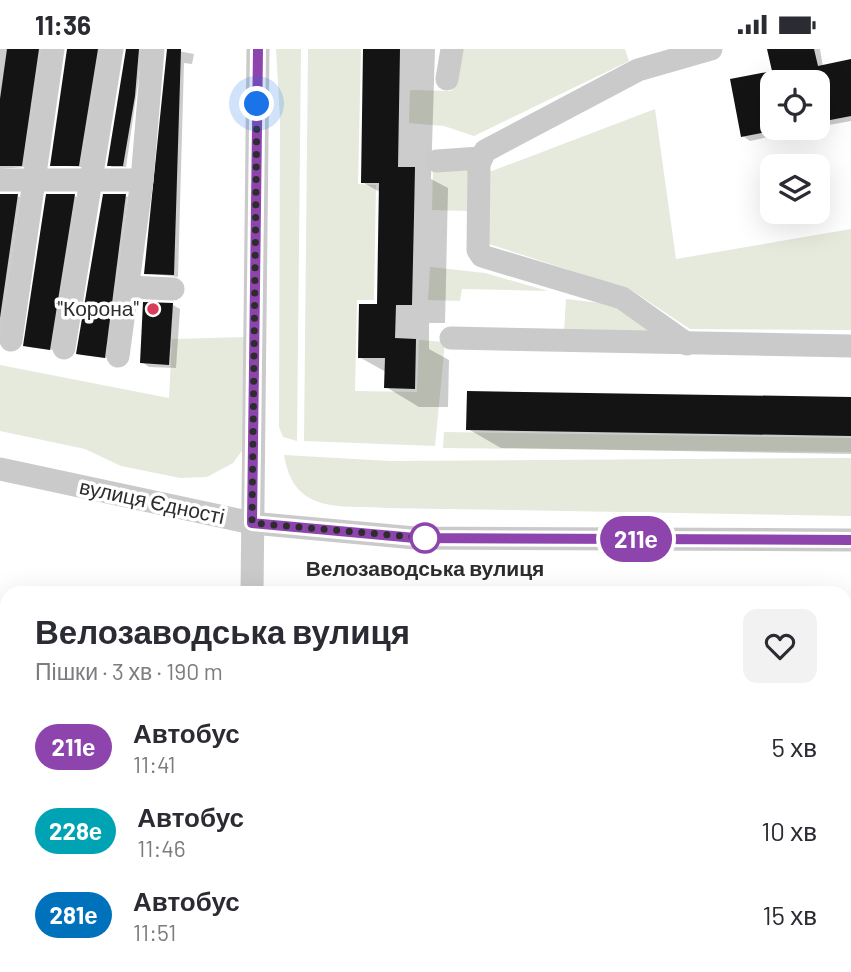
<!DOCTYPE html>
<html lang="uk">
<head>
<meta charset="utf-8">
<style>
	body { margin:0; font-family:Barlow,sans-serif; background:#f2f2f3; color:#2b2b33; height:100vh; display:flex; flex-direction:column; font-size:26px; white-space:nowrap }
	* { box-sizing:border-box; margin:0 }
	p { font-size:23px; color:#7c7c81 }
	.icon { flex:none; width:38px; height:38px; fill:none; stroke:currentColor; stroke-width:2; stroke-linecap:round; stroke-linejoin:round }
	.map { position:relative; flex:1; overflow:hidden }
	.drawer { position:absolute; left:0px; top:537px; width:852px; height:387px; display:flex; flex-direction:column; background:#fff; border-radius:21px 21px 0 0; box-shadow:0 7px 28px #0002 }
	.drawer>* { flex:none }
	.badge { padding:0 14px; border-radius:23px; font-size:24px; line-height:46px }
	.controls { position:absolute; left:760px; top:21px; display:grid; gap:14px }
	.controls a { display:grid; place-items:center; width:70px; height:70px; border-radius:14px; background:#fff; box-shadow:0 7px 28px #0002; font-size:35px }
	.you { position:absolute; width:35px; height:35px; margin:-18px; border:5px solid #fff; border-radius:50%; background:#1a73e8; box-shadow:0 0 0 10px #1a73e833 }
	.map>.badge { position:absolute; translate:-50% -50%; box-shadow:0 0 0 4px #fff }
	.round { display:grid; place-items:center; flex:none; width:74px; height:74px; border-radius:14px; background:#f2f2f3 }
	.head { display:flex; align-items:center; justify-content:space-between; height:119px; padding:0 35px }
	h1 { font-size:33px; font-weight:800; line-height:52px }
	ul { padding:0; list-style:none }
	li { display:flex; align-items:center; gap:21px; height:84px; padding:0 35px }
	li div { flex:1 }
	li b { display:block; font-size:26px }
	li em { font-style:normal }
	li .badge { min-width:77px; font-weight:700; text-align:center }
	.status { display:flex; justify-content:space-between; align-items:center; height:49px; padding:0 35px; background:#fff; direction:ltr }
	.status svg { height:19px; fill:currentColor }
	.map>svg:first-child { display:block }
</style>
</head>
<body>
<div class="status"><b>11:36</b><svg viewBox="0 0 49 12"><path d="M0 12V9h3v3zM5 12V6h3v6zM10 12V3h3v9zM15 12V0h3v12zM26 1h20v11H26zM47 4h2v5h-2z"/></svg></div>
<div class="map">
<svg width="851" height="923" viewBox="0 0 851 923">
	<rect width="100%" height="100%" fill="#fff"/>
	<g fill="#e5eadc">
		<polygon points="276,0 301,0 297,392 283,388 279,378 280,70"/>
		<polygon points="308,0 361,0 358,135 376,136 374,251 357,251 355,342 417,343 419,291 445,293 435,397 304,392"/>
		<polygon points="460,0 625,0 629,12 474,87 444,77 409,74 410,41 451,42"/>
		<polygon points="655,60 676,210 851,180 851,281 690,280 631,241 489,195 484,125"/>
		<polygon points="433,118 468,118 467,162 432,161"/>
		<polygon points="430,218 485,224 548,242 462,240 460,252 428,251"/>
		<polygon points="566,250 618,256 665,287 564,283"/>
		<polygon points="245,288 244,399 233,414 207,428 180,429 121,417 85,400 0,382 0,316 169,349 172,290"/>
		<polygon points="444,383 851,389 851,403 443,399"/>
		<path d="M 284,406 L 390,412 L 851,409 L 851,467 L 387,459 C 339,456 294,466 284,406 Z"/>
	</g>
	<g fill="#0003">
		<polygon points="0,0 42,0 25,118 0,120"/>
		<polygon points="68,0 101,0 82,118 52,116"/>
		<polygon points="127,0 143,0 126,118 112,118 109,116"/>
		<polygon points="168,0 194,5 192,15 184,14 178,228 146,224"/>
		<polygon points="365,0 435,0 431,130 448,139 446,232 445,274 429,274 429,300 449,311 448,358 419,358 386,338 386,323 359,308 378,257 380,143 362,133"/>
		<polygon points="769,0 820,0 823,18 851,12 851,72 829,76 822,72 817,33 772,33 772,79 790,79 791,83 750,92 743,87 732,32 774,23"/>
		<polygon points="0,145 20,148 0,290"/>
		<polygon points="74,147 77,148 53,301 28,298 25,296"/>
		<polygon points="125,147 128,148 107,309 81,306 78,304"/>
		<polygon points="173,256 180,260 176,319 149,318 142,313"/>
		<polygon points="851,350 851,405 501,399 468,380"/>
		<polygon points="2,645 7,645 7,677 4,676"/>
		<polygon points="522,917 552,917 552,923 521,923"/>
	</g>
	<g fill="#141414">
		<polygon points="7,0 39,0 22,117 0,117 0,50"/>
		<polygon points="67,0 98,0 79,117 50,117"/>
		<polygon points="126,0 139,0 135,47 123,117 107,117"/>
		<polygon points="167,0 181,0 174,226 144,225"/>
		<polygon points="363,0 400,0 398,118 415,118 414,167 412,256 396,256 395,289 416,290 415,340 384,339 385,309 358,309 359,255 377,255 379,134 361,134"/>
		<polygon points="767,0 814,0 818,17 851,10 851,67 820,73 817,33 774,33 772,23 772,82 741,88 730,30 772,22"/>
		<polygon points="0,145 18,145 0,269"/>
		<polygon points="46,145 75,145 50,301 23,297"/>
		<polygon points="103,145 126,145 105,309 76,305"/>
		<polygon points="143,253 173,254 169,316 140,314"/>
		<polygon points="467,342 851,348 851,387 466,381"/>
	</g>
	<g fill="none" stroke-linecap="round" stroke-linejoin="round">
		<g stroke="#cacaca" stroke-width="23">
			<polyline points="447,30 452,0"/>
			<polyline points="437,112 480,109"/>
			<polyline points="0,131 142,131"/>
			<polyline points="128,238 173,240"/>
			<polyline points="451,289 851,297"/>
			<polyline points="11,291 53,0"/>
			<polyline points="687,295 622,249 482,207 478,201 479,115 485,102 638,21 711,0"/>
			<polyline points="64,299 112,0"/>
			<polyline points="118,307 142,131 153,0"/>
			<polyline points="0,420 252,474 415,489 851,491"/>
			<polyline points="252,544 258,0"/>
			<polyline points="845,631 851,631"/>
			<polyline points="845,754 851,754"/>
			<polyline points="0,777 7,777"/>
			<polyline points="251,917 251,923"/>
		</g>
	</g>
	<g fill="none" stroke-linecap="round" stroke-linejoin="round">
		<g stroke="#fff" stroke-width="16">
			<polyline id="line" points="258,0 252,474 415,489 851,491"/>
		</g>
		<use href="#line" stroke="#8e44ad" stroke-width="10"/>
		<polyline stroke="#2d2d2d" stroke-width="7" stroke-dasharray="0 12.6" points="257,55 252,474 425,489"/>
	</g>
	<circle fill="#d73d58" stroke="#fff" stroke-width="2.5" cx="153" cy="260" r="7"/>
	<circle fill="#fff" stroke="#8e44ad" stroke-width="3.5" cx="425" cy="489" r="14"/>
	<g text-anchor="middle" stroke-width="7" stroke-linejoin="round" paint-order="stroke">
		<g font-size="21" fill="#2d2d2d" stroke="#fff" text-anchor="end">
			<text x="139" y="267">"Корона"</text>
		</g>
		<g font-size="21" fill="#2d2d2d" stroke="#fff">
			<text transform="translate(152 453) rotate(12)" y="7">вулиця Єдності</text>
		</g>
		<g font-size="21" font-weight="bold" fill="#2d2d2d" stroke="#fff">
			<text x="425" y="527">Велозаводська вулиця</text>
		</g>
	</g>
</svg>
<div class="controls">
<a><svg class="icon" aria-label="locate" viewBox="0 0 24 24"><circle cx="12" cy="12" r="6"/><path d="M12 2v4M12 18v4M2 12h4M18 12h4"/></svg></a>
<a><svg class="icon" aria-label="layers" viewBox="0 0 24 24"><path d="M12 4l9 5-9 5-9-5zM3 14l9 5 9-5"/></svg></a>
</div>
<div class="you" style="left:257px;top:55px"></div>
<b class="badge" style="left:636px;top:490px;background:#8e44ad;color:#fff">211е</b>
<section class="drawer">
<div class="head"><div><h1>Велозаводська вулиця</h1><p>Пішки · 3 хв · 190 m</p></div><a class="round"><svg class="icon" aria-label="heart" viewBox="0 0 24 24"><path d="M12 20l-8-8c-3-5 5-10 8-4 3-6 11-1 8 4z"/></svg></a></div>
<ul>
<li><span class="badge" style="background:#8e44ad;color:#fff">211е</span><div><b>Автобус</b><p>11:41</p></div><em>5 хв</em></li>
<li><span class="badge" style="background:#00a3b4;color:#fff">228е</span><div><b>Автобус</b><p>11:46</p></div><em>10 хв</em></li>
<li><span class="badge" style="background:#0072bc;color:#fff">281е</span><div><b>Автобус</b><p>11:51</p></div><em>15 хв</em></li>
</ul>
</section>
</div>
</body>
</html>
